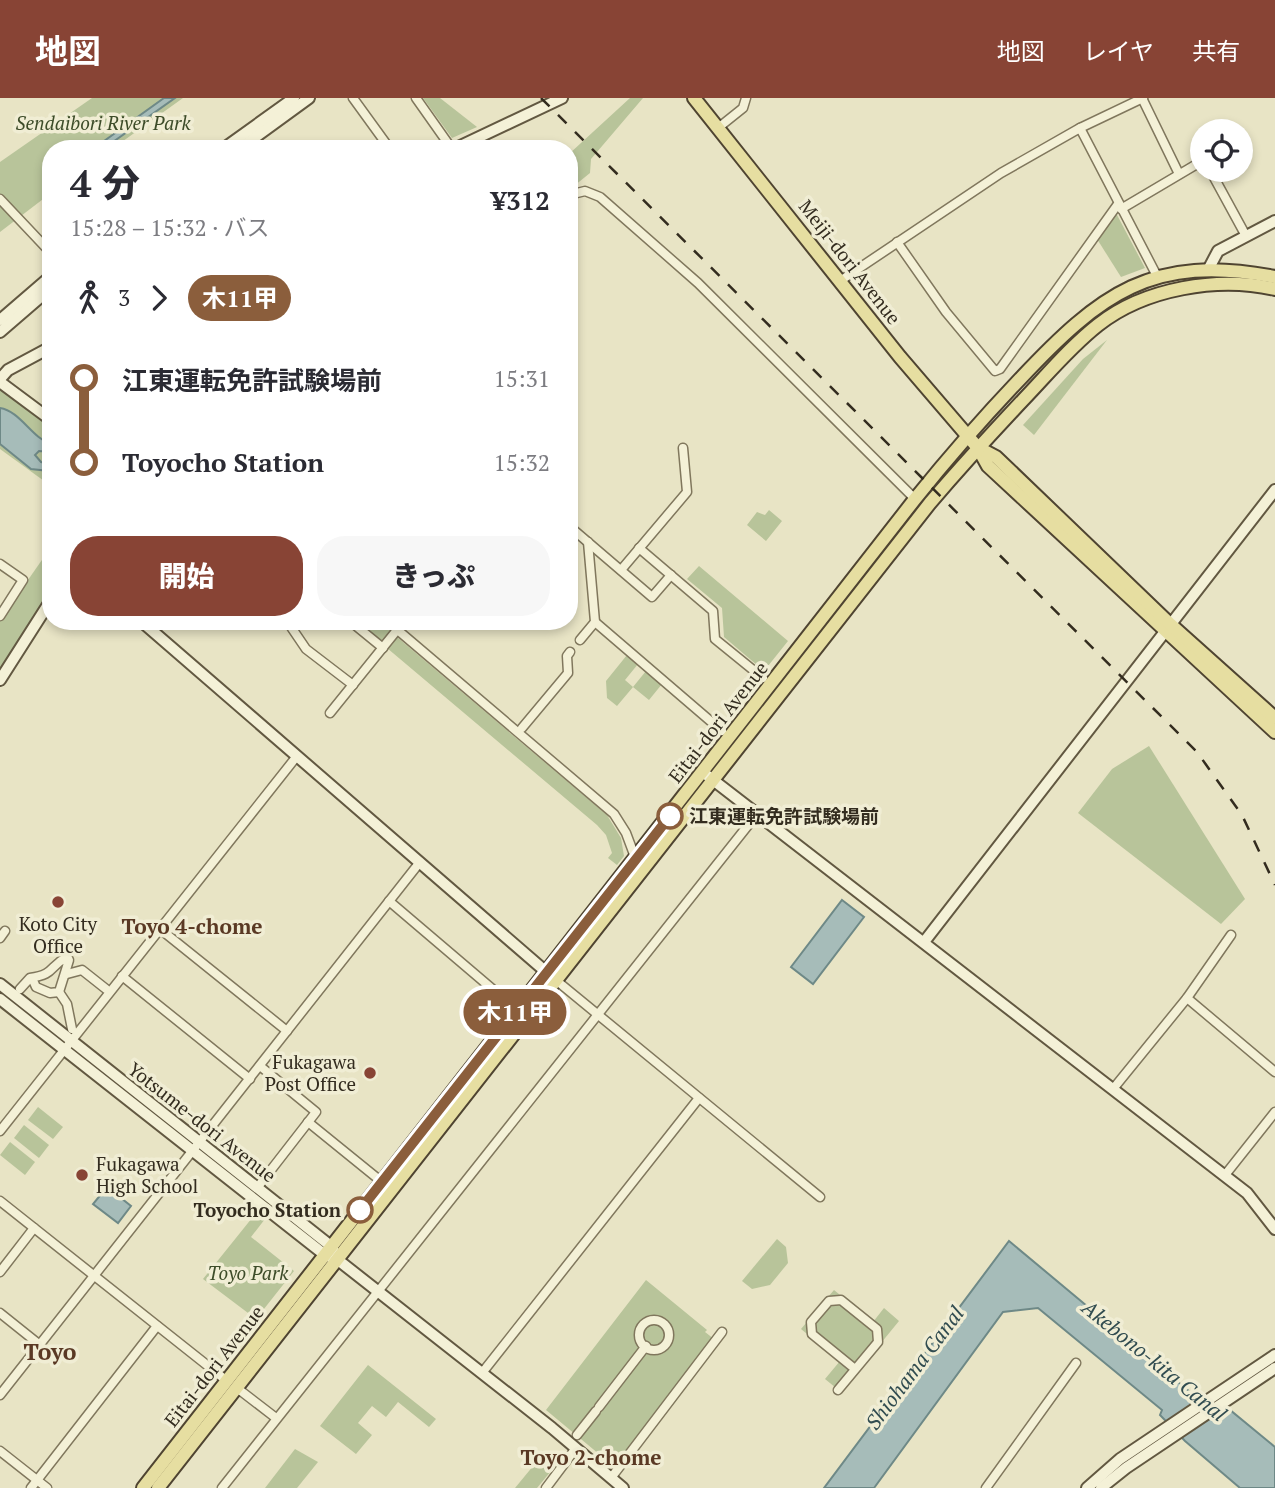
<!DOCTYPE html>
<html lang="ja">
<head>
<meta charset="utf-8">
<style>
	body { margin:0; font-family:"PT Serif","Noto Sans JP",serif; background:#f7f7f7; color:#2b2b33; height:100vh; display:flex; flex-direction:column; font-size:26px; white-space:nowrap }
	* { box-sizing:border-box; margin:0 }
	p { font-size:23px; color:#7c7c81 }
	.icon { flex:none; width:38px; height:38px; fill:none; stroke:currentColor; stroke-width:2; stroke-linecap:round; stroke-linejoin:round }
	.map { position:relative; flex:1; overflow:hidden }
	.sheet { position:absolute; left:42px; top:42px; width:536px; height:490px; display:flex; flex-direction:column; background:#fff; border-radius:28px; box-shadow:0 4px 10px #0003 }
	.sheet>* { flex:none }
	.badge { padding:0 14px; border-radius:23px; font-size:24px; line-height:46px }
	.fabs { position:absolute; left:1190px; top:21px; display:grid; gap:14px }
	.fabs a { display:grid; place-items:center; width:63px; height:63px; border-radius:50%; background:#fff; box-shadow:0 4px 10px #0003; font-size:35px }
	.map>.badge { position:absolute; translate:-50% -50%; box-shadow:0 0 0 4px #fff }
	.legs { display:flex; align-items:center; gap:10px; height:77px; padding:0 28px; font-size:23px }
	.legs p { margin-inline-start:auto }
	.head { display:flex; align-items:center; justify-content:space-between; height:119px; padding:0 28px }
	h1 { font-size:38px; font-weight:800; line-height:52px }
	.cta { display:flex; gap:14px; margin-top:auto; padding:14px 28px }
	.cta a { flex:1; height:80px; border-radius:28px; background:#884435; color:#fff; font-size:28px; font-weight:800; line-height:80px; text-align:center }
	.cta a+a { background:#f7f7f7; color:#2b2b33 }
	ul { padding:0 28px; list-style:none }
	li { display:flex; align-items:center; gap:24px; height:84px; font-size:26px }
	li i { display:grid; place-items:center; width:10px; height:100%; margin:0 9px; background:currentColor }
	li i::after { content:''; width:18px; height:18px; margin:-9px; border:5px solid; border-radius:50%; background:#fff }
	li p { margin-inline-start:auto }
	li:first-child i { background:linear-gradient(#0000 50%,currentColor 0) }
	li:last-child i { background:linear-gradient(currentColor 50%,#0000 0) }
	header { display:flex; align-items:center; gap:42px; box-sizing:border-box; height:98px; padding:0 35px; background:#884435; color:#fff }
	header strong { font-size:33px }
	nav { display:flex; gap:38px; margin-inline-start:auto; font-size:24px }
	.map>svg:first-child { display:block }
</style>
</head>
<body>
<header>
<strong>地図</strong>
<nav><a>地図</a><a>レイヤ</a><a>共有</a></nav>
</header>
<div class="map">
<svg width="1275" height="1390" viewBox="0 0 1275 1390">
	<rect width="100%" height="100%" fill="#e8e4c5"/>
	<g fill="#b8c49a">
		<polygon points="92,0 183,0 112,51 51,51 51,95 0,134 0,64"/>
		<polygon points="423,0 440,0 477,29 452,40"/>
		<polygon points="630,0 643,0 591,61 590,75 569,92 569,56"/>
		<polygon points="1116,115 1145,170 1121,179 1097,141"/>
		<polygon points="1107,242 1034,337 1023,327 1083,261"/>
		<polygon points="0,288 51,327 51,388 0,351"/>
		<polygon points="769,412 782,423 766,443 747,427 757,414 765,417"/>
		<polygon points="51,449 51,496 0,576 0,522"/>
		<polygon points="699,468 788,543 764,573 724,539 722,510 687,481"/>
		<polygon points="355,523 378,523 607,717 621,740 624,758 617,767 608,760 612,755 606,737 597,727"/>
		<polygon points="627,557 638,566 625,582 633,589 646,573 662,586 649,602 633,589 617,608 607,600 606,583"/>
		<polygon points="1149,648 1245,801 1221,826 1078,715 1112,671"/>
		<polygon points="38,1009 63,1029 53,1041 28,1022"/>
		<polygon points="24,1027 49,1047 39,1060 14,1040"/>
		<polygon points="10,1044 35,1064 25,1077 0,1057"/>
		<polygon points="256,1115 265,1121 251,1139 294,1173 256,1221 203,1181"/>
		<polygon points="777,1141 786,1149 788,1165 770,1187 752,1191 742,1183"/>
		<polygon points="646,1182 707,1232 705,1234 714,1241 617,1371 546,1312"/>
		<polygon points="834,1192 873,1224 884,1210 899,1223 841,1294 825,1281 840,1263 801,1231"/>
		<polygon points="368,1267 436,1321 429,1329 398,1304 386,1319 372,1308 358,1325 372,1337 356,1356 320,1328"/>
		<polygon points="295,1351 318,1364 297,1390 265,1390"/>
		<polygon points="543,1356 556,1367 537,1390 515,1390"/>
	</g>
	<g fill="#a6bcb9" stroke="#6e8987" stroke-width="2">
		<polygon points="164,0 175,0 103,51 93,51"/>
		<path d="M 0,310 C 20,313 32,340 51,346 L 51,354 L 39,353 L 35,357 L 41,364 L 51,366 L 51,378 L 49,373 L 31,371 L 0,346 Z"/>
		<polygon points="842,802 864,819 813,886 791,869"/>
		<polygon points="107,1089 131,1108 118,1125 93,1106"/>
		<polygon points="1009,1143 1196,1299 1230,1312 1275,1349 1275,1390 1240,1390 1185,1343 1160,1317 1162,1312 1038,1210 1003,1214 874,1390 824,1390"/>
	</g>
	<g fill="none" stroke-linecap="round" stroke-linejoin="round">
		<g stroke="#80775d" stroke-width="11">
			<g id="street">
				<polyline points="353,0 390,51"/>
				<polyline points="416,0 452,51"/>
				<polyline points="1142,0 1179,76"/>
				<polyline points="718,30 743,10 746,0"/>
				<polyline points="1080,30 1143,0"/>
				<polyline points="1210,72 1246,138"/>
				<polyline points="569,97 585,93 600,99 698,185 915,401"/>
				<polyline points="0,101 51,155"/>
				<polyline points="1121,111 1197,66 1202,66"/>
				<polyline points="897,144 946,214 995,273 1000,271 1118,106"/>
				<polyline points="840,183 1001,75 1080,30 1158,180"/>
				<polyline points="569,428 652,499 671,477"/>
				<polyline points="639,450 713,513 715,541 763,580"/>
				<polyline points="0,466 23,482 0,518"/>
				<polyline points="621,472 687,394 683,350"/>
				<polyline points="287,523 306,551 353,587"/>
				<polyline points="350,523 383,550"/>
				<polyline points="387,523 614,716 626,735 641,775"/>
				<polyline points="595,524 722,633"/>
				<polyline points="580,542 595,524 588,444"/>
				<polyline points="330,615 397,532"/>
				<polyline points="522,630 568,575 567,558 570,554"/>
				<polyline points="389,803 517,912"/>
				<polyline points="160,831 287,933"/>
				<polyline points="0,840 5,833"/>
				<polyline points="67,876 82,872 106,891"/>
				<polyline points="122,878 250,981"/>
				<polyline points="557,883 820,1099"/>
				<path d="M 20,891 L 30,880 C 56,876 48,869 67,859 L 69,862 L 59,894 L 50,895 L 36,889 L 32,880"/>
				<polyline points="59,894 67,906 72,931"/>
				<polyline points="1187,900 1275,974"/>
				<polyline points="1113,991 1187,900 1231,837"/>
				<polyline points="308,1024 382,1084"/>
				<polyline points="0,1033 297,658"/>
				<polyline points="1225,1077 1275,1014"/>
				<polyline points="257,1090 316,1014 260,968"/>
				<polyline points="0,1103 227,1283"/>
				<polyline points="0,1174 34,1130"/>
				<polyline points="0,1215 40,1247"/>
				<circle cx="654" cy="1237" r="15"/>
				<polyline points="482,1275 699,1000"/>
				<polyline points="237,1290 276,1320"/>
				<polyline points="838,1292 878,1244 877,1231 841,1202 829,1203 811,1224 812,1236 855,1271"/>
				<polyline points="0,1297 420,764"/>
				<polyline points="599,1309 646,1248"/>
				<polyline points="577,1337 596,1313"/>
				<polyline points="0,1353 47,1390"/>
				<polyline points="611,1380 722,1234"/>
				<polyline points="31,1390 157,1228"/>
				<polyline points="222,1390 757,716"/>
				<polyline points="546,1390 576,1350"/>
				<polyline points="986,1390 1076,1265"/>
			</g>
		</g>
		<g stroke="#625841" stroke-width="14">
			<g id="secondary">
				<polyline points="223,51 294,0"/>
				<polyline points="239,51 309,0"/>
				<polyline points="454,51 562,0"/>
				<polyline points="1208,172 1218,153 1275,123"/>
				<polyline points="0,222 51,178"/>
				<polyline points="0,234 51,190"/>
				<polyline points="0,281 8,272 51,249"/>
				<polyline points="0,284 51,322"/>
				<polyline points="141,523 552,879"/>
				<polyline points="0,582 51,502"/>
				<polyline points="704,675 1247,1095 1275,1131"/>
				<polyline points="924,844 1275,392"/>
				<polyline points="0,886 332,1149 335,1156"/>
				<polyline points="0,901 325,1157 338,1162 552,1330 623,1390"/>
				<polyline points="1087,1390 1120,1361 1275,1257"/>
				<polyline points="1101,1390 1126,1370 1275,1270"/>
			</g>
		</g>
		<g stroke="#4f4431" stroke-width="16">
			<g id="primary">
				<polyline points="694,0 900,259 978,350 988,368 1275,634"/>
				<polyline points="979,350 996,359 1170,526 1275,620"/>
				<path d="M 143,1390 L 915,401 C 948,360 983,320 1020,281 C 1100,196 1152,155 1275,179"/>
				<path d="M 158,1390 L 930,405 C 960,370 991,336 1023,302 C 1047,277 1070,249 1098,227 C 1145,190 1218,178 1275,191"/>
			</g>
		</g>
		<use href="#street" stroke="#f4f1d7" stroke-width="8"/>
		<use href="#secondary" stroke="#f4f1d7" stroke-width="10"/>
		<use href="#primary" stroke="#e6dea1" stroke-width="12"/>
		<polyline stroke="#332c1f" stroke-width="2.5" stroke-dasharray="12 12" stroke-linecap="butt" points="541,0 1197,654 1242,717 1275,787"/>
	</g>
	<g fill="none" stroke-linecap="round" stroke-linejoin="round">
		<g stroke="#fff" stroke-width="16">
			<polyline id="line-1" points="360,1112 670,718"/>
		</g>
		<use href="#line-1" stroke="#8b5e3c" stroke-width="10"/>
	</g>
	<g fill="#fff" stroke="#8b5e3c" stroke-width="3.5">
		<circle cx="670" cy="718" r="12"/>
		<circle cx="360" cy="1112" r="12"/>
	</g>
	<g fill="#884435" stroke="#f0edd4" stroke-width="2.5">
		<circle cx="58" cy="804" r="7"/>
		<circle cx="370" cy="975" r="7"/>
		<circle cx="82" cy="1077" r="7"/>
	</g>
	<g text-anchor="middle" stroke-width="7" stroke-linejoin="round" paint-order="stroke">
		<g font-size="19" font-style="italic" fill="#3d4c29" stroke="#f0edd4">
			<text x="103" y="32">Sendaibori River Park</text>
			<text x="248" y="1182">Toyo Park</text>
		</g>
		<g font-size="19" fill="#332c1f" stroke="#f0edd4">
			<text transform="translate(850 164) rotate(52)" y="7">Meiji-dori Avenue</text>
			<text transform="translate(718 624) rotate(-52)" y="7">Eitai-dori Avenue</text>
			<text transform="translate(202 1024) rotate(38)" y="7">Yotsume-dori Avenue</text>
			<text transform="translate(214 1268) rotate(-52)" y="7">Eitai-dori Avenue</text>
		</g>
		<g font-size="19" font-weight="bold" fill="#332c1f" stroke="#f0edd4" text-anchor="start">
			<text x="689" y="725">江東運転免許試験場前</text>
			<text x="341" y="1119" text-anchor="end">Toyocho Station</text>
		</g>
		<g font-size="19" fill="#332c1f" stroke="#f0edd4">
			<text x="58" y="833">Koto City<tspan x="58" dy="22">Office</tspan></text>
			<text x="356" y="971" text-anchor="end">Fukagawa<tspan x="356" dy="22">Post Office</tspan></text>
			<text x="96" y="1073" text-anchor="start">Fukagawa<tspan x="96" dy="22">High School</tspan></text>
		</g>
		<g font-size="21" font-weight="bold" fill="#5a3924" stroke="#f0edd4">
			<text x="192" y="836">Toyo 4-chome</text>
			<text x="591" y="1367">Toyo 2-chome</text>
		</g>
		<g font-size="21" font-style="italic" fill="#314c50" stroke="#f0edd4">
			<text transform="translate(1154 1263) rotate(39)" y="7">Akebono-kita Canal</text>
			<text transform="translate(915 1270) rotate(-53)" y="7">Shiohama Canal</text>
		</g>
		<g font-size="23" font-weight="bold" fill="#5a3924" stroke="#f0edd4">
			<text x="50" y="1262">Toyo</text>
		</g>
	</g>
</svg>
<div class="fabs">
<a><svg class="icon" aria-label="locate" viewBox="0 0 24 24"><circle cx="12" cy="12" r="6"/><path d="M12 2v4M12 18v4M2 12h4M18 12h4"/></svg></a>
</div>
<b class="badge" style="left:515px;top:914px;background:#8b5e3c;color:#fff">木11甲</b>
<section class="sheet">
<div class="head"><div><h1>4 分</h1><p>15:28 – 15:32 · バス</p></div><b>¥312</b></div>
<div class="legs"><svg class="icon" aria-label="walk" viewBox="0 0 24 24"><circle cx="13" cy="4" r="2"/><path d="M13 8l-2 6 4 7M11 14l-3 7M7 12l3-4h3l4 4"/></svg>3<svg class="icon" aria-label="forward" viewBox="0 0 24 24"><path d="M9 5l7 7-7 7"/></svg><b class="badge" style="background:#8b5e3c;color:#fff">木11甲</b></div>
<ul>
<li><i style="color:#8b5e3c"></i><b>江東運転免許試験場前</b><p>15:31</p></li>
<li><i style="color:#8b5e3c"></i><b>Toyocho Station</b><p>15:32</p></li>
</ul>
<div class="cta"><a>開始</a><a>きっぷ</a></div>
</section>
</div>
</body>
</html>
